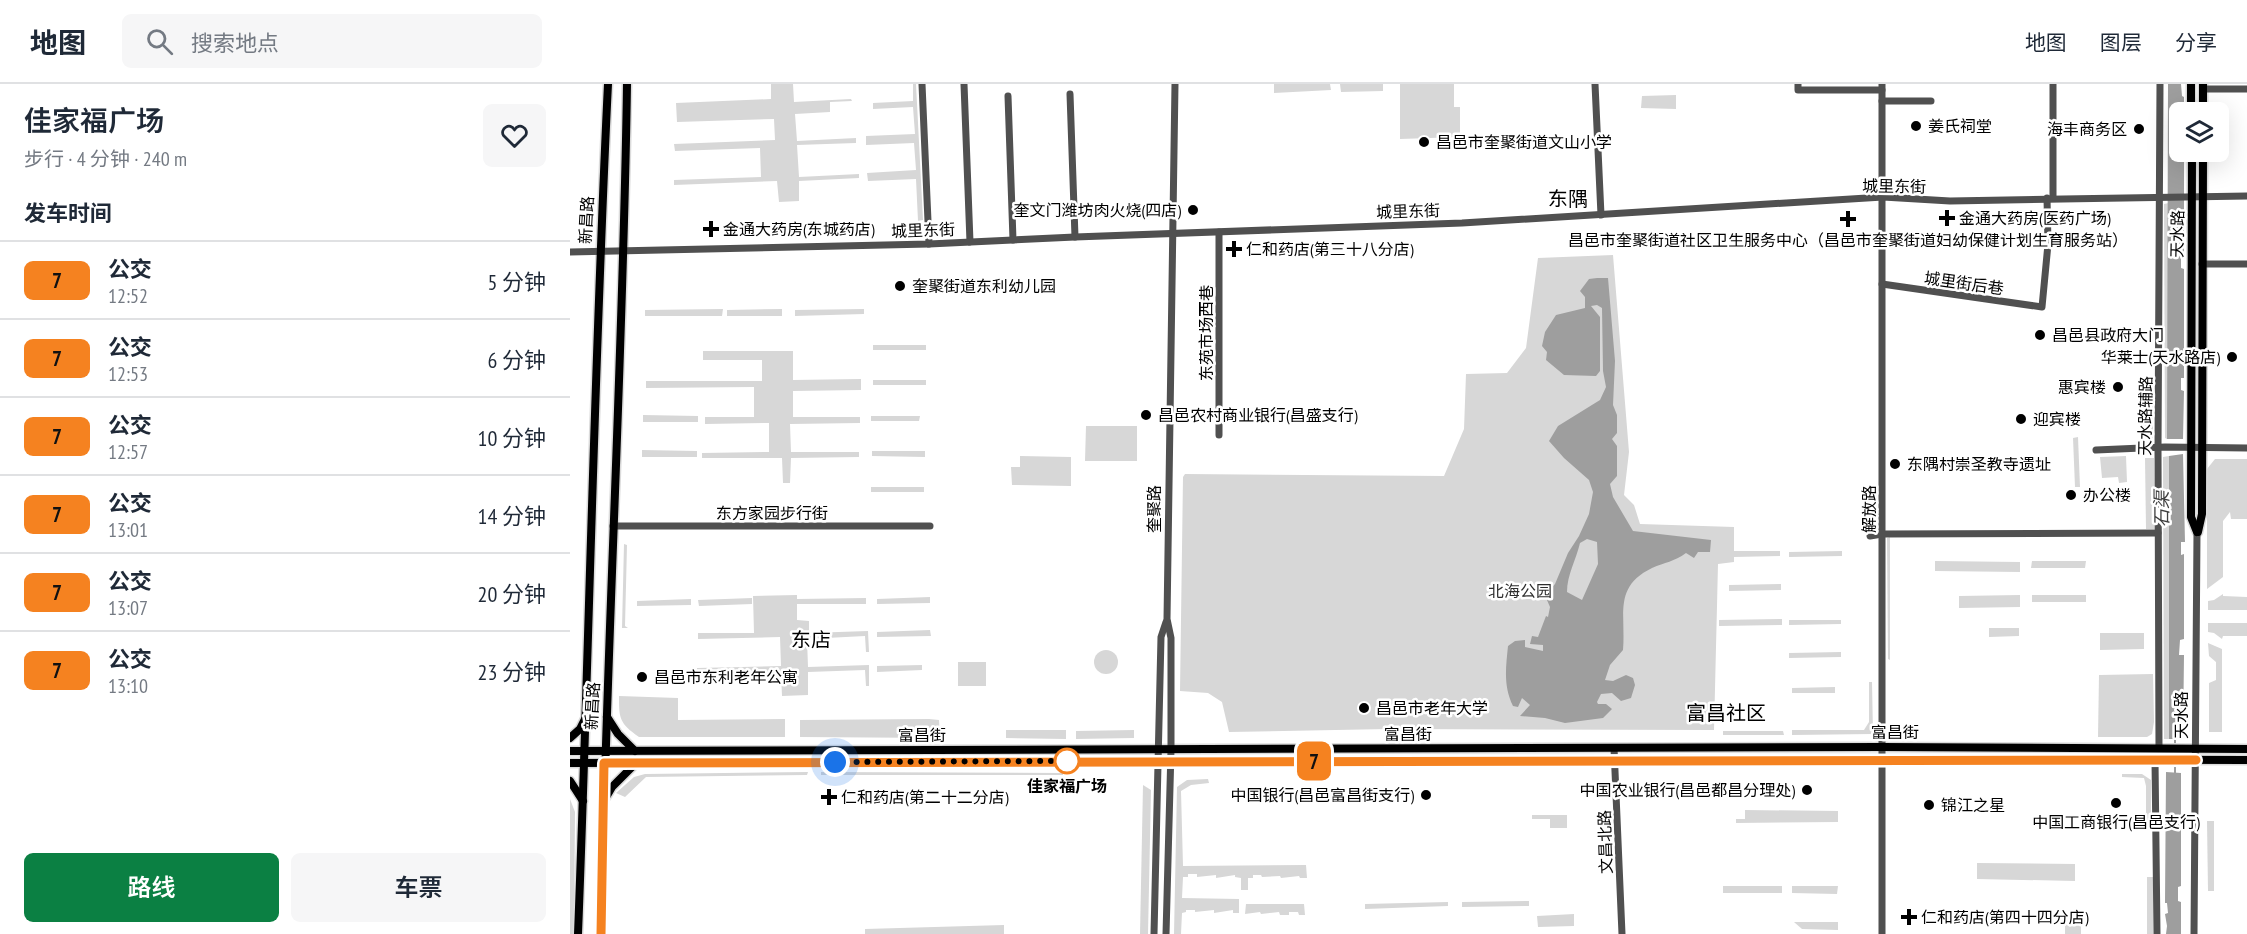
<!DOCTYPE html>
<html lang="zh">
<head>
<meta charset="utf-8">
<style>
	body { margin:0; font-family:"PT Sans Narrow","Noto Sans SC",sans-serif; background:#f6f6f7; color:#1f2937; height:100vh; display:flex; flex-direction:column; font-size:22px; white-space:nowrap }
	* { box-sizing:border-box; margin:0 }
	p { font-size:20px; color:#747a83 }
	.icon { flex:none; width:33px; height:33px; fill:none; stroke:currentColor; stroke-width:2; stroke-linecap:round; stroke-linejoin:round }
	.map { position:relative; flex:1; overflow:hidden }
	.details { display:flex; flex-direction:column; background:#fff; width:570px }
	.details>* { flex:none }
	.badge { padding:0 12px; border-radius:9px; font-size:21px; line-height:39px }
	.controls { position:absolute; left:1599px; top:18px; display:grid; gap:12px }
	.controls a { display:grid; place-items:center; width:60px; height:60px; border-radius:9px; background:#fff; box-shadow:0 6px 24px #0002; font-size:30px }
	.you { position:absolute; width:30px; height:30px; margin:-15px; border:4px solid #fff; border-radius:50%; background:#1a73e8; box-shadow:0 0 0 9px #1a73e833 }
	.map>.badge { position:absolute; translate:-50% -50%; box-shadow:0 0 0 3px #fff }
	h2 { padding:0 24px; font-size:22px; line-height:54px }
	.round { display:grid; place-items:center; flex:none; width:63px; height:63px; border-radius:9px; background:#f6f6f7 }
	.headline { display:flex; align-items:center; justify-content:space-between; height:102px; padding:0 24px }
	h1 { font-size:28px; font-weight:600; line-height:45px }
	.cta { display:flex; gap:12px; margin-top:auto; padding:12px 24px }
	.cta a { flex:1; height:69px; border-radius:9px; background:#0b8043; color:#fff; font-size:24px; font-weight:600; line-height:69px; text-align:center }
	.cta a+a { background:#f6f6f7; color:#1f2937 }
	ul { padding:0; list-style:none }
	li { display:flex; align-items:center; gap:18px; height:78px; padding:0 24px; border-top:2px solid #e0e1e3 }
	li div { flex:1 }
	li b { display:block; font-size:22px }
	li em { font-style:normal }
	li .badge { min-width:66px; font-weight:700; text-align:center }
	header { display:flex; align-items:center; gap:36px; box-sizing:border-box; height:84px; padding:0 30px; background:#fff; border-bottom:2px solid #e0e1e3 }
	header strong { font-size:28px }
	nav { display:flex; gap:33px; margin-inline-start:auto; font-size:21px }
	.search { width:420px; height:54px; background:#f6f6f7; display:flex; align-items:center; gap:15px; box-sizing:border-box; padding:0 21px; border-radius:9px; color:#747a83; font-size:22px }
	main { display:flex; flex:1; min-height:0 }
	.map>svg:first-child { display:block }
</style>
</head>
<body>
<header>
<strong>地图</strong>
<div class="search"><svg class="icon" aria-label="search" viewBox="0 0 24 24"><circle cx="10" cy="10" r="6"/><path d="M15 15l6 6"/></svg>搜索地点</div>
<nav><a>地图</a><a>图层</a><a>分享</a></nav>
</header>
<main>
<section class="details">
<div class="headline"><div><h1>佳家福广场</h1><p>步行 · 4 分钟 · 240 m</p></div><a class="round"><svg class="icon" aria-label="heart" viewBox="0 0 24 24"><path d="M12 20l-8-8c-3-5 5-10 8-4 3-6 11-1 8 4z"/></svg></a></div>
<h2>发车时间</h2>
<ul>
<li><span class="badge" style="background:#f58220;color:#111">7</span><div><b>公交</b><p>12:52</p></div><em>5 分钟</em></li>
<li><span class="badge" style="background:#f58220;color:#111">7</span><div><b>公交</b><p>12:53</p></div><em>6 分钟</em></li>
<li><span class="badge" style="background:#f58220;color:#111">7</span><div><b>公交</b><p>12:57</p></div><em>10 分钟</em></li>
<li><span class="badge" style="background:#f58220;color:#111">7</span><div><b>公交</b><p>13:01</p></div><em>14 分钟</em></li>
<li><span class="badge" style="background:#f58220;color:#111">7</span><div><b>公交</b><p>13:07</p></div><em>20 分钟</em></li>
<li><span class="badge" style="background:#f58220;color:#111">7</span><div><b>公交</b><p>13:10</p></div><em>23 分钟</em></li>
</ul>
<div class="cta"><a>路线</a><a>车票</a></div>
</section>
<div class="map">
<svg width="1677" height="850" viewBox="0 0 1677 850">
	<rect width="100%" height="100%" fill="#fff"/>
	<g fill="#d7d7d7">
		<polygon points="201,0 223,0 224,18 281,15 282,17 260,18 260,28 225,30 227,57 286,54 286,59 227,61 229,93 289,90 289,94 229,97 229,117 209,118 207,97 104,101 104,96 191,93 190,64 105,67 104,60 205,56 204,35 107,38 106,19 201,15"/>
		<polygon points="343,0 346,0 353,136 348,137 346,95 298,97 297,89 346,86 344,59 296,61 296,52 345,50 343,23 303,25 303,19 343,17"/>
		<polygon points="704,0 760,0 761,6 704,9"/>
		<polygon points="770,0 813,0 813,7 771,8"/>
		<polygon points="830,0 884,0 884,23 890,23 890,53 830,55"/>
		<polygon points="1106,11 1106,25 1071,24 1072,12"/>
		<polygon points="1599,119 1597,355 1595,354 1594,120"/>
		<polygon points="1043,171 1059,368 1054,411 1064,421 1070,440 1164,443 1164,467 1210,467 1210,472 1164,473 1164,478 1148,480 1144,646 818,645 659,648 652,618 638,609 610,607 613,393 615,390 874,392 894,345 896,290 937,289 956,264 968,174"/>
		<polygon points="433,198 434,204 362,204 362,199"/>
		<polygon points="153,225 152,232 75,232 75,226"/>
		<polygon points="212,225 212,232 157,232 157,226"/>
		<polygon points="294,225 294,230 225,232 225,226"/>
		<rect x="303" y="261" width="53" height="5"/>
		<polygon points="133,267 223,267 223,296 291,295 291,306 223,307 223,333 290,333 290,339 220,340 221,368 289,368 289,373 221,374 220,399 213,399 212,374 132,374 132,369 199,368 199,339 135,340 135,333 184,333 184,303 76,304 76,297 192,297 192,276 133,276"/>
		<rect x="303" y="296" width="53" height="5"/>
		<polygon points="1574,302 1583,302 1583,355 1575,355"/>
		<polygon points="73,331 128,332 128,338 73,338"/>
		<polygon points="301,332 350,332 349,337 301,337"/>
		<polygon points="516,342 567,342 567,377 515,377"/>
		<polygon points="1508,353 1510,403 1505,403 1503,354"/>
		<polygon points="72,366 127,367 127,373 72,373"/>
		<polygon points="302,367 355,367 355,373 302,372"/>
		<polygon points="450,372 501,373 501,402 442,401 441,383 450,383"/>
		<polygon points="1556,372 1557,398 1549,399 1548,393 1532,394 1530,373"/>
		<polygon points="1599,372 1599,655 1594,655 1593,373"/>
		<polygon points="1575,374 1584,374 1585,445 1576,445"/>
		<polygon points="1645,375 1677,375 1677,435 1661,435 1660,428 1653,437 1653,493 1637,505 1637,385"/>
		<rect x="301" y="403" width="53" height="5"/>
		<polygon points="1320,453 1320,576 1318,575 1317,454"/>
		<polygon points="54,460 57,461 55,542 58,544 52,544"/>
		<polygon points="1272,467 1272,472 1219,473 1219,468"/>
		<polygon points="1365,477 1450,478 1450,488 1365,487"/>
		<polygon points="1462,477 1516,477 1515,484 1461,484"/>
		<polygon points="1211,500 1211,506 1159,507 1159,501"/>
		<polygon points="1653,510 1653,512 1677,513 1677,526 1638,526 1638,517 1644,516"/>
		<polygon points="227,511 227,515 296,514 296,520 227,520 227,536 239,537 239,549 298,547 299,568 296,568 295,552 237,555 238,583 299,581 299,602 296,602 295,586 238,588 238,611 212,612 211,589 127,589 127,584 211,582 210,553 128,555 128,549 184,549 183,512"/>
		<polygon points="1450,511 1450,523 1389,524 1389,512"/>
		<rect x="1462" y="511" width="54" height="7"/>
		<polygon points="360,513 360,519 307,520 307,515"/>
		<polygon points="182,514 182,520 129,522 128,516"/>
		<polygon points="121,515 121,521 67,522 67,517"/>
		<polygon points="1212,535 1212,541 1149,542 1149,536"/>
		<polygon points="1219,536 1271,536 1271,540 1219,541"/>
		<polygon points="1638,539 1677,539 1677,552 1653,552 1652,555 1644,549 1638,548"/>
		<polygon points="1419,544 1449,544 1449,552 1419,553"/>
		<polygon points="360,546 361,552 307,553 307,548"/>
		<polygon points="1530,549 1574,549 1574,565 1530,566"/>
		<polygon points="1638,559 1652,565 1652,648 1639,648 1639,599 1646,596 1646,578 1639,572"/>
		<circle cx="536" cy="578" r="12"/>
		<polygon points="1271,568 1271,573 1219,574 1219,569"/>
		<rect x="388" y="578" width="28" height="24"/>
		<polygon points="352,581 352,586 307,588 307,582"/>
		<polygon points="1583,590 1584,638 1582,650 1577,653 1528,653 1529,591"/>
		<polygon points="1299,598 1302,598 1303,650 1222,651 1222,646 1294,646 1299,638"/>
		<polygon points="1265,603 1265,609 1222,609 1222,604"/>
		<path d="M 49,612 L 108,614 L 108,636 L 215,635 L 215,653 L 69,653 C 49,639 49,634 49,612 Z"/>
		<polygon points="359,635 369,636 370,654 230,653 230,636"/>
		<polygon points="436,646 496,646 496,655 436,654"/>
		<polygon points="564,646 564,654 506,655 506,647"/>
		<polygon points="1153,647 1213,647 1214,651 1153,651"/>
		<polygon points="238,688 237,691 76,693 55,713 46,709 64,693 75,690"/>
		<polygon points="251,688 493,689 493,691 251,691"/>
		<polygon points="1552,690 1572,690 1581,696 1581,746 1576,746 1576,702 1574,694 1552,693"/>
		<polygon points="638,695 639,699 621,701 611,707 613,782 736,781 737,794 730,794 729,792 711,794 710,792 692,793 691,791 683,791 683,794 678,794 678,806 671,806 671,794 665,793 665,791 646,794 646,791 627,793 627,790 618,790 618,793 613,793 612,814 669,815 669,829 663,829 663,826 644,829 644,826 625,828 625,826 616,826 616,828 612,829 611,850 604,850 607,703 617,696"/>
		<polygon points="573,701 581,706 578,850 570,850"/>
		<polygon points="0,715 5,728 4,850 0,850"/>
		<polygon points="1175,726 1268,727 1268,738 1166,739 1166,735 1175,735"/>
		<polygon points="962,731 997,731 997,744 980,744 980,735 962,735"/>
		<polygon points="1637,737 1644,737 1644,807 1638,807"/>
		<polygon points="1407,779 1505,780 1505,797 1407,795"/>
		<rect x="1577" y="793" width="6" height="57"/>
		<rect x="1153" y="802" width="59" height="7"/>
		<polygon points="1222,802 1268,802 1267,810 1222,809"/>
		<polygon points="959,817 959,822 892,823 892,818"/>
		<polygon points="878,818 878,822 795,825 795,820"/>
		<polygon points="676,820 734,820 735,831 729,831 728,828 719,828 719,831 710,831 709,828 691,830 690,828 675,830"/>
		<polygon points="1004,830 1004,842 968,843 967,832"/>
		<rect x="1495" y="836" width="16" height="14"/>
		<polygon points="1224,838 1268,838 1268,846 1232,845"/>
		<polygon points="434,841 434,850 295,850 295,845"/>
	</g>
	<g fill="#9e9e9e" fill-rule="evenodd">
		<polygon points="1598,0 1611,0 1612,12 1614,13 1614,28 1610,28 1610,68 1614,68 1614,170 1611,170 1611,184 1614,185 1614,294 1611,294 1611,306 1614,307 1613,355 1597,355"/>
		<path d="M 1027,194 L 1038,194 L 1045,277 L 1043,321 L 1047,331 L 1047,349 L 1042,355 L 1047,362 L 1047,392 L 1040,400 L 1043,413 L 1063,447 L 1141,456 L 1140,468 L 1128,468 L 1124,474 L 1116,469 C 1104,478 1095,478 1082,484 C 1043,503 1056,530 1053,566 L 1040,581 L 1035,596 L 1043,597 L 1056,591 L 1063,594 L 1065,601 L 1061,614 L 1051,617 L 1042,609 L 1031,610 L 1027,618 L 1028,620 L 1036,620 L 1042,625 L 1033,634 L 995,639 L 975,634 L 950,632 L 960,621 L 952,614 L 948,623 L 943,622 C 933,602 936,583 938,562 L 945,557 L 955,556 L 955,563 L 973,567 L 973,561 L 960,560 L 962,552 L 968,553 L 976,532 L 978,533 L 980,523 L 977,516 L 978,508 L 985,500 L 998,469 L 1009,452 L 1019,430 L 1023,408 L 1019,396 L 994,374 L 979,357 L 988,342 L 1030,316 L 1036,303 L 1033,287 L 1032,224 L 1027,221 L 1021,222 L 1030,233 L 1030,287 L 1026,292 L 994,291 L 976,276 L 977,268 L 972,262 L 975,248 L 986,231 L 1015,224 L 1015,213 L 1010,207 L 1019,195 ZM 1017,455 L 1027,458 L 1028,480 L 1012,516 L 997,508 C 997,491 1006,476 1010,459 Z"/>
		<polygon points="1613,370 1615,458 1611,458 1611,471 1614,470 1614,555 1610,556 1609,571 1614,571 1613,655 1599,655 1599,372"/>
		<polygon points="1596,688 1611,689 1611,802 1608,803 1608,817 1611,818 1611,850 1596,850 1597,842 1595,830 1598,829 1597,819 1595,819"/>
	</g>
	<g fill="none" stroke-linecap="round" stroke-linejoin="round">
		<g stroke="#9e9e9e" stroke-width="2">
			<polyline points="1605,672 1605,654"/>
			<polyline points="1605,690 1605,678"/>
		</g>
		<g stroke="#dbdbdb" stroke-width="11">
			<g id="major">
				<polyline points="1621,0 1621,28"/>
				<polyline points="1633,0 1633,28"/>
				<polyline points="1622,68 1621,433 1627,448"/>
				<polyline points="1628,448 1632,430 1633,68"/>
				<polyline points="37,633 48,650 65,667"/>
				<polyline points="0,654 10,645 15,635"/>
				<polyline points="0,667 1312,663 1677,665"/>
				<polyline points="0,679 1311,675 1677,676"/>
				<polyline points="0,697 13,717"/>
				<polyline points="35,715 42,703 66,679"/>
				<path d="M 8,850 C 19,567 24,283 38,0"/>
				<path d="M 31,850 C 36,567 53,283 57,0"/>
			</g>
		</g>
		<g stroke="#505050" stroke-width="7">
			<polyline points="352,0 359,160"/>
			<polyline points="394,0 400,158"/>
			<polyline points="1025,0 1031,131"/>
			<polyline points="1228,0 1228,6 1312,6"/>
			<polyline points="1483,0 1483,114"/>
			<polyline points="1633,5 1677,5"/>
			<polyline points="500,10 505,153"/>
			<polyline points="438,12 443,156"/>
			<polyline points="1312,17 1361,17"/>
			<polyline points="649,148 649,351"/>
			<polyline points="0,168 359,160 505,153 892,139 1313,113 1380,117 1677,112"/>
			<polyline points="1632,180 1677,180"/>
			<polyline points="1312,200 1472,223 1478,160 1477,114"/>
			<polyline points="1526,366 1595,363 1677,364"/>
			<polyline points="43,442 360,442"/>
			<polyline points="1300,452 1312,450 1588,449"/>
			<polyline points="1044,664 1052,850"/>
			<polyline points="1589,664 1588,363 1590,0"/>
			<polyline points="1585,676 1587,850"/>
			<polyline points="584,850 591,553 596,538"/>
			<polyline points="596,850 601,666 601,554 597,535 605,0"/>
			<polyline points="1312,850 1312,0"/>
			<polyline points="1624,850 1627,448"/>
		</g>
		<use href="#major" stroke="#000" stroke-width="8"/>
	</g>
	<g fill="none" stroke-linecap="round" stroke-linejoin="round">
		<g stroke="#fff" stroke-width="14">
			<polyline id="line" points="31,850 34,679 1626,676"/>
		</g>
		<use href="#line" stroke="#f58220" stroke-width="9"/>
		<polyline stroke="#000" stroke-width="6" stroke-dasharray="0 10.8" points="265,678 499,677 497,677"/>
	</g>
	<g fill="#000" stroke="#fff" stroke-width="2">
		<circle cx="1346" cy="42" r="6"/>
		<circle cx="1569" cy="45" r="6"/>
		<circle cx="854" cy="58" r="6"/>
		<circle cx="623" cy="126" r="6"/>
		<path d="M1374 125h6v6h6v6h-6v6h-6v-6h-6v-6h6z"/>
		<path d="M1275 126h6v6h6v6h-6v6h-6v-6h-6v-6h6z"/>
		<path d="M138 136h6v6h6v6h-6v6h-6v-6h-6v-6h6z"/>
		<path d="M661 156h6v6h6v6h-6v6h-6v-6h-6v-6h6z"/>
		<circle cx="330" cy="202" r="6"/>
		<circle cx="1470" cy="251" r="6"/>
		<circle cx="1662" cy="273" r="6"/>
		<circle cx="1548" cy="303" r="6"/>
		<circle cx="576" cy="331" r="6"/>
		<circle cx="1451" cy="335" r="6"/>
		<circle cx="1325" cy="380" r="6"/>
		<circle cx="1501" cy="411" r="6"/>
		<circle cx="72" cy="593" r="6"/>
		<circle cx="794" cy="624" r="6"/>
		<circle cx="1237" cy="706" r="6"/>
		<circle cx="856" cy="711" r="6"/>
		<path d="M256 704h6v6h6v6h-6v6h-6v-6h-6v-6h6z"/>
		<circle cx="1546" cy="719" r="6"/>
		<circle cx="1359" cy="721" r="6"/>
		<path d="M1336 824h6v6h6v6h-6v6h-6v-6h-6v-6h6z"/>
	</g>
	<circle fill="#fff" stroke="#f58220" stroke-width="3" cx="497" cy="677" r="12"/>
	<g text-anchor="middle" stroke-width="5" stroke-linejoin="round" paint-order="stroke">
		<g font-size="16" fill="#000" stroke="#fff" text-anchor="start">
			<text x="1358" y="48">姜氏祠堂</text>
			<text x="1557" y="51" text-anchor="end">海丰商务区</text>
			<text x="866" y="64">昌邑市奎聚街道文山小学</text>
			<text x="611" y="132" text-anchor="end">奎文门潍坊肉火烧(四店)</text>
			<text x="1389" y="140">金通大药房(医药广场)</text>
			<text x="153" y="151">金通大药房(东城药店)</text>
			<text x="1278" y="162" text-anchor="middle">昌邑市奎聚街道社区卫生服务中心（昌邑市奎聚街道妇幼保健计划生育服务站）</text>
			<text x="676" y="171">仁和药店(第三十八分店)</text>
			<text x="342" y="208">奎聚街道东利幼儿园</text>
			<text x="1482" y="257">昌邑县政府大门</text>
			<text x="1650" y="279" text-anchor="end">华莱士(天水路店)</text>
			<text x="1536" y="309" text-anchor="end">惠宾楼</text>
			<text x="588" y="337">昌邑农村商业银行(昌盛支行)</text>
			<text x="1463" y="341">迎宾楼</text>
			<text x="1337" y="386">东隅村崇圣教寺遗址</text>
			<text x="1513" y="417">办公楼</text>
			<text x="84" y="599">昌邑市东利老年公寓</text>
			<text x="806" y="630">昌邑市老年大学</text>
			<text x="1225" y="712" text-anchor="end">中国农业银行(昌邑都昌分理处)</text>
			<text x="844" y="717" text-anchor="end">中国银行(昌邑富昌街支行)</text>
			<text x="271" y="719">仁和药店(第二十二分店)</text>
			<text x="1371" y="727">锦江之星</text>
			<text x="1546" y="744" text-anchor="middle">中国工商银行(昌邑支行)</text>
			<text x="1351" y="839">仁和药店(第四十四分店)</text>
		</g>
		<g font-size="16" fill="#000" stroke="#fff">
			<text transform="translate(1324 102) rotate(1)" y="6">城里东街</text>
			<text transform="translate(838 127) rotate(-2)" y="6">城里东街</text>
			<text transform="translate(16 136) rotate(-87)" y="6">新昌路</text>
			<text transform="translate(353 146) rotate(-2)" y="6">城里东街</text>
			<text transform="translate(1607 150) rotate(-89)" y="6">天水路</text>
			<text transform="translate(1394 199) rotate(8)" y="6">城里街后巷</text>
			<text transform="translate(636 249) rotate(-90)" y="6">东苑市场西巷</text>
			<text transform="translate(1575 332) rotate(-89)" y="6">天水路辅路</text>
			<text transform="translate(584 425) rotate(-90)" y="6">奎聚路</text>
			<text transform="translate(1299 425) rotate(-90)" y="6">解放路</text>
			<text x="202" y="435">东方家园步行街</text>
			<text transform="translate(22 622) rotate(-87)" y="6">新昌路</text>
			<text transform="translate(1611 631) rotate(-90)" y="6">天水路</text>
			<text x="1325" y="654">富昌街</text>
			<text x="838" y="656">富昌街</text>
			<text x="352" y="657">富昌街</text>
			<text transform="translate(1035 758) rotate(-92)" y="6">文昌北路</text>
		</g>
		<g font-size="16" fill="#2e2e2e" stroke="#fff">
			<text x="950" y="513">北海公园</text>
		</g>
		<g font-size="16" font-weight="bold" fill="#000" stroke="#fff">
			<text x="497" y="708">佳家福广场</text>
		</g>
		<g font-size="18" font-style="italic" fill="#3f3f3f" stroke="#fff">
			<text transform="translate(1592 425) rotate(-90)" y="6">石渠</text>
		</g>
		<g font-size="20" fill="#000" stroke="#fff">
			<text x="998" y="122">东隅</text>
			<text x="241" y="563">东店</text>
			<text x="1156" y="636">富昌社区</text>
		</g>
	</g>
</svg>
<div class="controls">
<a><svg class="icon" aria-label="layers" viewBox="0 0 24 24"><path d="M12 4l9 5-9 5-9-5zM3 14l9 5 9-5"/></svg></a>
</div>
<div class="you" style="left:265px;top:678px"></div>
<b class="badge" style="left:744px;top:677px;background:#f58220;color:#111">7</b>
</div>
</main>
</body>
</html>
